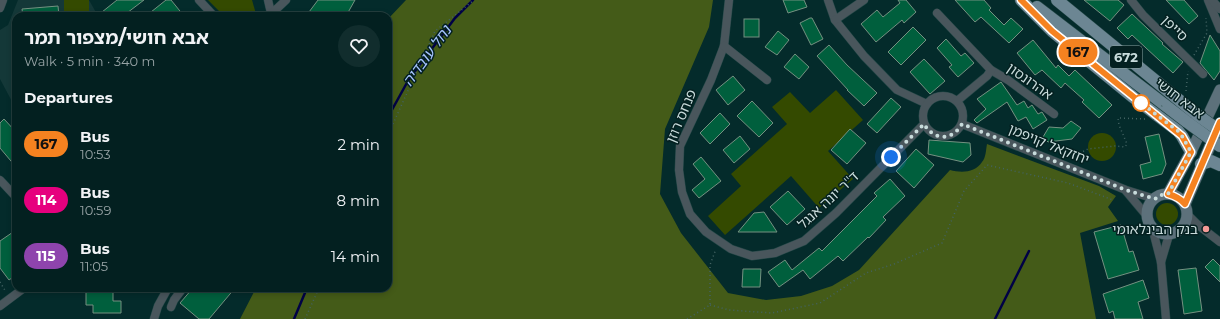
<!DOCTYPE html>
<html lang="en">
<head>
<meta charset="utf-8">
<style>
	body { margin:0; font-family:Montserrat,"Noto Sans Hebrew",sans-serif; background:#112d2d; color:#f1f3f6; height:100vh; display:flex; flex-direction:column; font-size:15px; white-space:nowrap }
	* { box-sizing:border-box; margin:0 }
	p { font-size:13px; color:#97a3a5 }
	.icon { flex:none; width:22px; height:22px; fill:none; stroke:currentColor; stroke-width:2; stroke-linecap:round; stroke-linejoin:round }
	.map { position:relative; flex:1; overflow:hidden }
	.drawer { position:absolute; left:12px; top:12px; width:380px; height:280px; display:flex; flex-direction:column; background:#032020; border-radius:12px; box-shadow:0 2px 6px #0003,0 0 0 1px #243e3e }
	.drawer>* { flex:none }
	.badge { padding:0 8px; border-radius:13px; font-size:14px; line-height:26px }
	.you { position:absolute; width:20px; height:20px; margin:-10px; border:3px solid #fff; border-radius:50%; background:#1a73e8; box-shadow:0 0 0 6px #1a73e833 }
	.map>.badge { position:absolute; translate:-50% -50%; box-shadow:0 0 0 2px #fff }
	h2 { padding:0 12px; font-size:15px; line-height:36px }
	.round { display:grid; place-items:center; flex:none; width:42px; height:42px; border-radius:21px; background:#112d2d }
	.overview { display:flex; align-items:center; justify-content:space-between; height:68px; padding:0 12px }
	h1 { font-size:19px; font-weight:700; line-height:30px }
	ul { padding:0; list-style:none }
	li { display:flex; align-items:center; gap:12px; height:56px; padding:0 12px }
	li div { flex:1 }
	li b { display:block; font-size:15px }
	li em { font-style:normal }
	li .badge { min-width:44px; font-weight:700; text-align:center }
	.map>svg:first-child { display:block }
</style>
</head>
<body>
<div class="map">
<svg width="1220" height="319" viewBox="0 0 1220 319">
	<rect width="100%" height="100%" fill="#042b2b"/>
	<polygon fill="#143838" points="18,0 89,0 98,16 16,16 16,109 0,79 0,30 8,25"/>
	<g fill="#344a00">
		<rect x="64" y="0" width="25" height="16"/>
		<polygon points="208,0 252,0 256,14 255,16 224,16"/>
		<polygon points="836,90 863,120 828,151 853,179 819,208 791,176 725,235 708,216 741,186 731,174 787,124 772,107 790,92 810,113"/>
		<circle cx="1102" cy="147" r="14"/>
		<circle cx="1167" cy="214" r="11"/>
	</g>
	<path fill="#445b18" d="M 406,0 L 713,0 L 709,27 L 665,129 L 660,194 L 681,233 L 728,293 L 766,300 L 801,296 L 832,286 L 859,270 L 950,170 C 961,173 975,173 982,162 C 986,158 986,149 987,144 L 1099,186 L 1116,196 L 1108,207 L 1118,221 L 1080,233 L 1096,319 L 240,319 L 256,288 L 388,288 L 388,19 Z"/>
	<g fill="none" stroke-linecap="round" stroke-linejoin="round">
		<g stroke="#000145" stroke-width="2.5">
			<polyline points="388,117 409,79 455,18 473,0"/>
			<polyline points="294,319 307,288"/>
			<polyline points="995,319 1029,251"/>
		</g>
	</g>
	<g fill="#005f3d" stroke="#749181">
		<polygon points="117,0 144,0 123,16 105,16 102,12"/>
		<polygon points="166,0 171,0 184,16 146,16"/>
		<polygon points="318,0 355,0 346,16 315,16 309,12"/>
		<polygon points="783,0 804,0 807,7 788,13"/>
		<polygon points="898,0 906,0 916,12 904,23 902,20 876,42 861,24 877,10 883,17 900,3"/>
		<polygon points="955,0 984,0 991,8 989,10 1004,25 1011,18 1023,29 1009,43 981,17 975,22"/>
		<polygon points="1084,0 1118,0 1124,5 1110,21"/>
		<polygon points="1166,0 1184,0 1198,16 1189,24"/>
		<polygon points="58,6 59,16 23,16 22,9"/>
		<polygon points="1132,14 1163,43 1162,44 1183,62 1173,73 1132,35 1128,39 1117,28"/>
		<polygon points="810,18 812,18 823,39 811,45 800,23"/>
		<rect x="744" y="19" width="15" height="18"/>
		<polygon points="913,27 926,40 901,65 888,52"/>
		<polygon points="778,31 789,40 777,55 765,47"/>
		<polygon points="1210,35 1220,51 1220,71 1214,80 1200,63"/>
		<polygon points="946,39 961,56 965,53 974,63 958,77 949,67 952,65 937,48"/>
		<polygon points="1033,40 1056,68 1058,65 1069,76 1075,70 1112,105 1099,118 1082,102 1084,100 1065,83 1061,88 1042,70 1035,75 1017,53"/>
		<polygon points="829,45 847,65 877,93 864,106 847,90 848,90 817,56"/>
		<polygon points="795,54 809,67 799,79 784,67"/>
		<polygon points="924,59 945,81 930,94 910,72"/>
		<polygon points="733,76 745,90 728,105 716,90"/>
		<polygon points="1001,82 1017,105 1024,101 1028,108 1032,105 1038,114 1042,112 1047,120 1033,129 1026,117 1018,121 1007,102 977,123 974,120 986,109 977,99"/>
		<polygon points="891,98 901,107 877,133 867,124"/>
		<polygon points="752,101 773,123 759,137 737,116"/>
		<polygon points="720,113 730,124 710,144 700,133"/>
		<polygon points="4,119 16,132 16,167 0,148 0,123"/>
		<polygon points="1071,121 1081,128 1072,139 1048,142 1043,137 1049,127 1063,128"/>
		<polygon points="850,129 866,143 847,164 831,150"/>
		<polygon points="1159,134 1166,164 1162,174 1143,179 1140,165 1151,162 1145,137"/>
		<polygon points="740,136 750,149 734,163 723,150"/>
		<polygon points="929,140 970,143 971,155 963,162 928,154"/>
		<polygon points="916,149 934,165 914,188 896,171"/>
		<polygon points="701,157 721,181 699,198 692,190 705,179 693,164"/>
		<polygon points="890,179 905,196 883,217 886,220 869,238 868,237 843,261 838,256 810,279 803,270 779,287 768,272 785,260 792,270 819,248 822,251 877,196 874,193"/>
		<polygon points="788,191 805,209 787,225 770,207"/>
		<polygon points="764,212 777,232 738,232 754,213"/>
		<polygon points="1121,225 1129,252 1133,251 1139,270 1108,279 1094,232"/>
		<polygon points="16,230 16,275 9,280 0,268 0,241"/>
		<polygon points="1213,259 1220,266 1220,282 1205,267"/>
		<polygon points="1196,268 1202,311 1184,314 1178,270"/>
		<polygon points="743,269 761,269 760,287 742,287"/>
		<polygon points="1143,280 1149,298 1138,302 1143,319 1115,319 1113,311 1109,313 1103,294"/>
		<polygon points="86,288 113,288 113,301 121,301 121,313 93,313 93,305 86,305"/>
		<polygon points="193,288 235,288 209,319 199,319 180,303"/>
	</g>
	<g fill="none" stroke-linecap="round" stroke-linejoin="round">
		<g stroke="#234747" stroke-width="9">
			<g id="street">
				<polyline points="199,0 214,16"/>
				<polyline points="268,0 271,13"/>
				<polyline points="729,0 724,46 711,80 680,146 679,170 682,192 690,214 706,232 731,249 752,256 775,253 804,241 836,213 924,124"/>
				<polyline points="828,0 835,20 864,56 897,90 927,104"/>
				<polyline points="1131,0 1143,15 1203,74"/>
				<polyline points="1208,0 1220,29"/>
				<polyline points="1212,0 1220,9"/>
				<polyline points="0,8 3,0"/>
				<polyline points="937,13 991,70 1008,80 1054,114"/>
				<polyline points="269,16 286,0"/>
				<polyline points="835,20 864,0"/>
				<polyline points="724,46 767,80"/>
				<circle cx="943" cy="116" r="20"/>
				<polyline points="957,101 987,76 991,70"/>
				<polyline points="962,124 1126,190 1155,199"/>
				<polyline points="0,180 16,197"/>
				<polyline points="1126,191 1147,216"/>
				<polyline points="1188,215 1198,225 1220,242"/>
				<polyline points="1184,224 1198,225"/>
				<polyline points="1152,227 1161,262 1166,319"/>
				<polyline points="1161,262 1169,235"/>
				<polyline points="0,306 24,288"/>
				<polyline points="171,307 174,300 183,288"/>
				<polyline points="154,319 158,306 168,288"/>
			</g>
		</g>
		<g stroke="#234747" stroke-width="12">
			<g id="secondary">
				<polyline points="1168,194 1191,152 1220,90"/>
				<circle cx="1167" cy="214" r="20"/>
				<polyline points="1185,204 1220,123"/>
			</g>
		</g>
		<g stroke="#234747" stroke-width="13">
			<g id="primary">
				<polyline points="1021,0 1052,31 1133,97 1178,131 1182,136 1191,152"/>
				<polyline points="1057,0 1196,114"/>
				<polyline points="1037,7 1187,122"/>
				<polyline points="1213,141 1220,146"/>
				<polyline points="1201,164 1211,161 1220,165"/>
			</g>
		</g>
		<g stroke="#436363" stroke-width="1.5" stroke-dasharray="1 3" stroke-linecap="butt">
			<polyline points="1194,55 1207,33 1206,18"/>
			<polyline points="1186,91 1188,71"/>
			<polyline points="388,135 435,31 474,0"/>
			<polyline points="1077,161 1080,153 1088,149 1115,146 1125,147 1127,144 1119,125 1118,118 1145,119"/>
			<polyline points="0,282 6,292"/>
			<polyline points="710,305 729,310 772,313 820,303 866,273 894,264 942,243 964,191 987,165 1068,183 1113,200"/>
			<polyline points="305,319 319,288"/>
			<polyline points="687,319 710,305 710,265 716,249"/>
		</g>
		<use href="#street" stroke="#49565c" stroke-width="8"/>
		<use href="#secondary" stroke="#5d717b" stroke-width="11"/>
		<use href="#primary" stroke="#6c8693" stroke-width="12"/>
		<g stroke="#234747" stroke-width="13" stroke-linecap="butt">
			<g id="primary-bridge">
				<polyline points="1196,114 1220,131"/>
				<polyline points="1187,122 1213,141"/>
			</g>
		</g>
		<polyline stroke="#436363" stroke-width="1.5" stroke-dasharray="1 3" stroke-linecap="butt" points="1153,120 1163,104"/>
		<use href="#primary-bridge" stroke="#6c8693" stroke-width="12"/>
	</g>
	<g fill="none" stroke-linecap="round" stroke-linejoin="round">
		<g stroke="#fff" stroke-width="9">
			<path id="line" d="M 1021,0 L 1052,31 L 1182,136 L 1191,152 L 1168,194 C 1175,196 1180,198 1185,204 L 1220,122"/>
		</g>
		<use href="#line" stroke="#f58220" stroke-width="6"/>
		<path stroke="#c8dbdb" stroke-width="4" stroke-dasharray="0 7.2" d="M 891,157 L 924,124 C 934,141 952,141 962,124 L 1126,190 L 1155,199 L 1161,195 L 1168,194 L 1191,152 L 1182,136 L 1178,131 L 1141,103"/>
	</g>
	<circle fill="#fff" stroke="#f58220" stroke-width="2" cx="1141" cy="103" r="8"/>
	<circle fill="#f59b97" stroke="#042020" stroke-width="1.5" cx="1206" cy="229" r="4"/>
	<g text-anchor="middle" stroke-width="3" stroke-linejoin="round" paint-order="stroke">
		<rect fill="#042020" stroke="#8da3a3" stroke-width="1" x="1110" y="46" width="32" height="22" rx="3"/>
		<g font-size="13" font-weight="bold" fill="#c8dbdb">
			<text x="1126" y="62">672</text>
		</g>
		<g font-size="14" fill="#c8dbdb" stroke="#042020">
			<text transform="translate(1175 28) rotate(44)" y="5">סייפן</text>
			<text transform="translate(1030 81) rotate(35)" y="5">אהרונסון</text>
			<text transform="translate(1180 98) rotate(37)" y="5">אבא חושי</text>
			<text transform="translate(681 116) rotate(-67)" y="5">פנחס רוזן</text>
			<text transform="translate(1049 144) rotate(22)" y="5">יחזקאל קויפמן</text>
			<text transform="translate(828 200) rotate(-43)" y="5">ד''ר יונה אנגל</text>
		</g>
		<g font-size="14" fill="#c8dbdb" stroke="#042020" text-anchor="end">
			<text x="1198" y="234">בנק הבינלאומי</text>
		</g>
		<g font-size="15" font-style="italic" fill="#a6c3fe" stroke="#042020">
			<text transform="translate(427 56) rotate(-54)" y="5">נחל עובדיה</text>
		</g>
	</g>
</svg>
<div class="you" style="left:891px;top:157px"></div>
<b class="badge" style="left:1078px;top:52px;background:#f58220;color:#111">167</b>
<section class="drawer">
<div class="overview"><div><h1>אבא חושי/מצפור תמר</h1><p>Walk · 5 min · 340 m</p></div><a class="round"><svg class="icon" aria-label="heart" viewBox="0 0 24 24"><path d="M12 20l-8-8c-3-5 5-10 8-4 3-6 11-1 8 4z"/></svg></a></div>
<h2>Departures</h2>
<ul>
<li><span class="badge" style="background:#f58220;color:#111">167</span><div><b>Bus</b><p>10:53</p></div><em>2 min</em></li>
<li><span class="badge" style="background:#e6007e;color:#fff">114</span><div><b>Bus</b><p>10:59</p></div><em>8 min</em></li>
<li><span class="badge" style="background:#8e44ad;color:#fff">115</span><div><b>Bus</b><p>11:05</p></div><em>14 min</em></li>
</ul>
</section>
</div>
</body>
</html>
